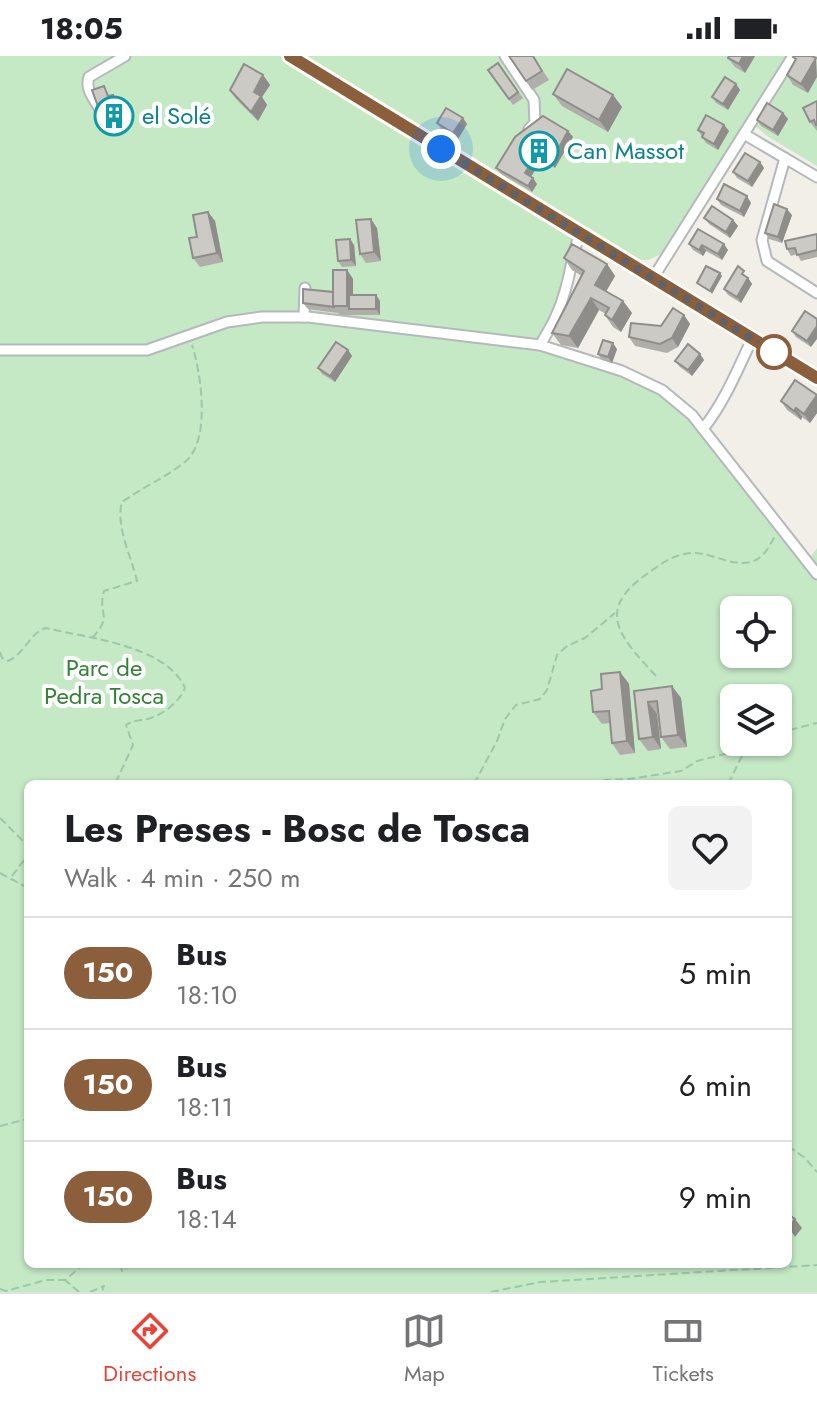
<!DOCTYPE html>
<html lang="en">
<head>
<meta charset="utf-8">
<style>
	body { margin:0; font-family:Jost,sans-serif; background:#f2f2f2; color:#202124; height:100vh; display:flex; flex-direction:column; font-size:30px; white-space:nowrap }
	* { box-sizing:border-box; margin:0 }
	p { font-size:26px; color:#757577 }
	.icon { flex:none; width:44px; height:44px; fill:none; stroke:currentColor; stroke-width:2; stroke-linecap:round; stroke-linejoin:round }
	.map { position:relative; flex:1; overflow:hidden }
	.sheet { position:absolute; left:24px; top:724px; width:768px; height:488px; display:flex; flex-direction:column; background:#fff; border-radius:12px; box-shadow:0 2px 6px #0004 }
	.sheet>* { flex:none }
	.badge { padding:0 16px; border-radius:26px; font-size:28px; line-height:52px }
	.fabs { position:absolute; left:720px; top:540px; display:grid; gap:16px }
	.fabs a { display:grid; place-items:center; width:72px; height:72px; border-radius:12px; background:#fff; box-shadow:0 2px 6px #0004; font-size:40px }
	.you { position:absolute; width:40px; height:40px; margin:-20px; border:6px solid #fff; border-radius:50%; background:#1a73e8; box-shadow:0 0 0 12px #1a73e833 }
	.map>.badge { position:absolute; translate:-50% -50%; box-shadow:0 0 0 4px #fff }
	.round { display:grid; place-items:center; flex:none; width:84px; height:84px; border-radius:12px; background:#f2f2f2 }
	.overview { display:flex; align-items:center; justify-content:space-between; height:136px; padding:0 40px }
	h1 { font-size:38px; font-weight:700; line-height:60px }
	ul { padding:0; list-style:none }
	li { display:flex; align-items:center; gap:24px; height:112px; padding:0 40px; border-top:2px solid #e0e0e0 }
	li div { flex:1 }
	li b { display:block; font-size:30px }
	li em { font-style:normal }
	li .badge { min-width:88px; font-weight:700; text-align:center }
	.status { display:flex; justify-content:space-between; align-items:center; height:56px; padding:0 40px; background:#fff; direction:ltr }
	.status svg { height:22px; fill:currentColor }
	.tab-bar { display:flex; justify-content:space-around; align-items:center; height:112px; border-top:2px solid #e0e0e0; background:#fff; font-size:22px; color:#757577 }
	.tab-bar a { display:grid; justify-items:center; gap:4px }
	.tab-bar .active { color:#ea4335 }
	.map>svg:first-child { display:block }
</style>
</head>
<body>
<div class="status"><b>18:05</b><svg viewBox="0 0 49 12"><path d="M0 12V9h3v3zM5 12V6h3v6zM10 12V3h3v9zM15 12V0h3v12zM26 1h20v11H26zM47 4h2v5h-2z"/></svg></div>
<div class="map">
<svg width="817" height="1236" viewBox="0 0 817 1236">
	<rect width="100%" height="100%" fill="#f1efe8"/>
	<path fill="#c5e8c5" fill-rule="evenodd" d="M 0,0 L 817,0 L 817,110 L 767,80 L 747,63 L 665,196 L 648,204 L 638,204 L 578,168 C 570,192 576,219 569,244 C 564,261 552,273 542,287 L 644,321 L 706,372 L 810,502 L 817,492 L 817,1236 L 0,1236 ZM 734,554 L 778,554 L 778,598 L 734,598 ZM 734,642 L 778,642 L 778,686 L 734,686 ZM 28,728 L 788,728 L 788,1208 L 28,1208 Z"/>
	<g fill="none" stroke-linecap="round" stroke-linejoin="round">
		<g stroke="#b5b8bc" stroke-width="13">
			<g id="minor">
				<polyline points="505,0 534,44 535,67 529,73"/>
				<path d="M 99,52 C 93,41 85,33 89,21 L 125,0"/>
				<polyline points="744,78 817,121"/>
				<polyline points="785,102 762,184 767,205 817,237"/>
				<polyline points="653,222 793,0"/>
				<polyline points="304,261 305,232"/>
				<path d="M 540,289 C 551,271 560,255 565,235 C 571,216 572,197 580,178"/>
				<polyline points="0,294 147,294 227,266 262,261 308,261 540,289 622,315 662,334 692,359 817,518"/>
				<path d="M 703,373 C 725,345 737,315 752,283"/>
			</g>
		</g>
		<g stroke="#f2c960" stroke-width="18">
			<polyline id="primary" points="290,0 817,322"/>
		</g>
		<g stroke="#9cc7a9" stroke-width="2" stroke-dasharray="8 4" stroke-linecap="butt">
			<path d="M 92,582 C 114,559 97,559 104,535 L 137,525 C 132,502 115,470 122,446 C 143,431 167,421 186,405 C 211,383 201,317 192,289"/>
			<path d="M 0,596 L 2,602 L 8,605 C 25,598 29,577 46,572 C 87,582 166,589 185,632 C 180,645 165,657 151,662 C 142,665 135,663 126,669 L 133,689 L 115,728"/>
			<path d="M 656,620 C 622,583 593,555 647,518 C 661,508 674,498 691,497 C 712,496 730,511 751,506 C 764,502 769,491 775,480"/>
			<polyline points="778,677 817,667"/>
			<polyline points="474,728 497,685 505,663 516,649 540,643 547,634 557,599 567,590 585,582 615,557"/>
			<polyline points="592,728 602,724 629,723 681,715 697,705 745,693 758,686"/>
			<polyline points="728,728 745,694"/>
			<polyline points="0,762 28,790"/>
			<polyline points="0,817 28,832"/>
			<polyline points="12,820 28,799"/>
			<polyline points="0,1070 28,1063"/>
			<polyline points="788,1090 805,1102 817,1116"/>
			<polyline points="120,1208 122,1215 126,1213 127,1208"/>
			<polyline points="0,1233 6,1235 46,1224 65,1224"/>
			<polyline points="79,1236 65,1224 84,1208"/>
			<polyline points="90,1236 104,1230 102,1236"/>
			<polyline points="491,1236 540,1226 817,1209"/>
		</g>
		<use href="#minor" stroke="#fff" stroke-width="9"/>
		<use href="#primary" stroke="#fff2af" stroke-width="14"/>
	</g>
	<g fill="#afaea9">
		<polygon points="509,0 533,0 549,24 532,34"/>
		<polygon points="755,0 745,17 735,11 728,2"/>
		<polygon points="812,0 808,37 793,29 787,19 796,5 793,1"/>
		<polygon points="498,7 523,42 513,49 488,14"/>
		<polygon points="263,19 270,29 262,41 267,49 258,65 236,43 230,34"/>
		<polygon points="736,28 740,34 728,54 716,47 712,41"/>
		<polygon points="553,38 613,39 622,51 608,76 562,50"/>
		<polygon points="111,39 113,39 119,48 127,70 110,76 104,67"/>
		<polygon points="817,45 817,75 810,66"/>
		<polygon points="783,57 788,63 778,80 761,70 757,64"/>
		<polygon points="437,67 467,68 458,83 441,73"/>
		<polygon points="724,69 729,75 718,94 706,87 698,74"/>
		<polygon points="568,75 573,81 555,112 541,104 531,121 537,128 532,136 501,118 496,112"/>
		<polygon points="760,106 764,112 752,131 737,122 733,116"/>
		<polygon points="717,143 751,147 744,161 721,149"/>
		<polygon points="208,156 215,165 223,206 200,211 193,202 197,181"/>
		<polygon points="792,159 782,187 769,183 765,177"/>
		<polygon points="704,162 733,164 738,170 730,182 709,168"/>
		<polygon points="377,172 381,205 366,207 360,198"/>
		<polygon points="698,173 728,194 722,204 706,195 703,200 693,194 689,188"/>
		<polygon points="817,178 817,201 801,205 797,198 791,200 787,193"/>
		<polygon points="350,183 354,189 356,210 342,211 338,205"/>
		<polygon points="564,202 607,208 615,220 606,235 623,245 632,257 621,276 613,271 605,259 606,258 599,254 578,292 561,289 552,277 582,220 572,214"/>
		<polygon points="347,214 353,223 353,239 376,239 380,245 380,259 340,259 338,257 308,253 303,247 333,236"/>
		<polygon points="749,221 748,222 752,228 741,247 728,239 724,233"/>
		<polygon points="805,255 811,291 796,281 792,275"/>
		<polygon points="684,259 690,268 678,291 667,297 635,290 629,281 661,270"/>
		<polygon points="617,293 612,307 602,304 598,298"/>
		<polygon points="348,294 352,300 335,326 322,318 318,312"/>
		<polygon points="700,298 704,304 692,320 680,311 675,305"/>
		<polygon points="817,339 817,357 810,367 802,361 801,364 787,354 781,345"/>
		<polygon points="620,616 629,628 635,697 620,699 612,687 610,667 602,668 593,656 602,633"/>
		<polygon points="634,635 681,642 687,691 670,693 661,681 658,657 657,658 661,693 648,695 639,683"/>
	</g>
	<g fill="#8f8d8a">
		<polygon points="743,0 755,0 745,17 739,8"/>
		<polygon points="816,2 817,21 808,37 801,28"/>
		<polygon points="263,19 270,29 262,41 267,49 258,65 251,56 254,36"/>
		<polygon points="736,28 740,34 728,54 723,48"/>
		<polygon points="113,39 119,48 127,70 121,61"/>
		<polygon points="613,39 622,51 608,76 599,64"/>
		<polygon points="783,57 788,63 778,80 773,74"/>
		<polygon points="463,62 467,68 458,83 453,77"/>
		<polygon points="724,69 729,75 718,94 714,88"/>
		<polygon points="568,75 573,81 555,112 551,106"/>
		<polygon points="537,98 541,104 529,124 525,117"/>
		<polygon points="760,106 764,112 752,131 748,125"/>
		<polygon points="533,122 537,128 532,136 528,130"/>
		<polygon points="747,140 751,147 744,161 740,155"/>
		<polygon points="787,153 792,159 782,187 778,181"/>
		<polygon points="208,156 215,165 223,206 217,197"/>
		<polygon points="371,163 377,172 381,205 374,196"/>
		<polygon points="733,164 738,170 730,182 726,176"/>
		<polygon points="350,183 354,189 356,210 351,204"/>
		<polygon points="724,188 728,194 722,204 718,198"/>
		<polygon points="702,189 706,195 703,200 699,194"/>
		<polygon points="607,208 615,220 603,241 595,229"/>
		<polygon points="347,214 353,223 353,253 349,253 347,250"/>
		<polygon points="720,217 722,220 712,238 710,235"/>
		<polygon points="748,222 752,228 741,247 737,241"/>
		<polygon points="376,239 380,245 380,259 376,253"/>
		<polygon points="591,242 599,254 578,292 569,280"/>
		<polygon points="623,245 632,257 621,276 612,264"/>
		<polygon points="684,259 690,268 678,291 672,282"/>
		<polygon points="817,270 817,283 811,291 807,285"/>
		<polygon points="613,287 617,293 612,307 608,301"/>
		<polygon points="348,294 352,300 335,326 330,320"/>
		<polygon points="700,298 704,304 692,320 688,314"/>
		<polygon points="817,339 817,357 810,367 804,358"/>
		<polygon points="796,352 802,361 801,364 794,355"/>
		<polygon points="620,616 629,628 635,697 627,685"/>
		<polygon points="672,630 681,642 687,691 678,679"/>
		<polygon points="648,646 657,658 661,693 653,681"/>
		<polygon points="795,1163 802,1172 795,1181 789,1172"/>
	</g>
	<g fill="#cccac5" stroke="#8f8d8a" stroke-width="2">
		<polygon points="509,0 533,0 542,15 526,25"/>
		<polygon points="729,0 743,0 739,8 728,2"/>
		<polygon points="794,0 812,0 816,2 801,28 787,19 796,3 793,1"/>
		<polygon points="498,7 518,36 509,43 488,14"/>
		<polygon points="244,8 263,19 254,36 261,40 251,56 230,34"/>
		<polygon points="567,13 613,39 599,64 553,38"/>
		<polygon points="725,21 736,28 723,48 712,41"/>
		<polygon points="104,30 108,40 113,39 121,61 104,67 92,34"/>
		<polygon points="817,45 817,69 816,69 814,64 810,66 803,52"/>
		<polygon points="767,47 783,57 773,74 757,64"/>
		<polygon points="446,52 463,62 453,77 437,67"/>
		<polygon points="706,59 724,69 714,88 702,81 704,77 698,74"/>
		<polygon points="543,60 568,75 551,106 537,98 525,117 533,122 528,130 496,112 515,81"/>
		<polygon points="745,97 760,106 748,125 733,116"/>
		<polygon points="724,128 747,140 740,155 717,143"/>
		<polygon points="774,148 787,153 778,181 765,177"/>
		<polygon points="712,150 733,164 726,176 704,162"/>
		<polygon points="208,156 217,197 193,202 189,182 197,181 193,159"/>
		<polygon points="371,163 374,196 360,198 356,164"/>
		<polygon points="698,173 724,188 718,198 702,189 699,194 689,188"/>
		<polygon points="817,178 817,194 797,199 795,192 787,193 785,185"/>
		<polygon points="350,183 351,204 338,205 336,184"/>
		<polygon points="572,188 607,208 595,229 623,245 612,264 605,259 609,252 591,242 569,280 552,277 584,215 564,202"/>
		<polygon points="706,210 720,217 710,235 697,227"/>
		<polygon points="738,210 744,215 742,218 748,222 737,241 724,233"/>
		<rect x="333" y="214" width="14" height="36"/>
		<polygon points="303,233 333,236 333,250 335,251 303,247"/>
		<rect x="349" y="239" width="27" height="14"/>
		<polygon points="673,252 684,259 672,282 660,288 629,281 631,267 661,270"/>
		<polygon points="805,255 817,263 817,270 807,285 792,275"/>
		<polygon points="603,284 613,287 608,301 598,298"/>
		<polygon points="336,286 348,294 330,320 318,312"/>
		<polygon points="688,288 700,298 688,314 675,305"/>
		<polygon points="795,324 817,339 804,358 796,352 794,355 781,345"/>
		<polygon points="620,616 627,685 612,687 609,655 593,656 591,635 602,633 601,618"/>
		<polygon points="672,630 678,679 661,681 657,645 648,646 653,681 639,683 634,635"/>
		<polygon points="788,1158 795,1163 789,1172 788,1172"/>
	</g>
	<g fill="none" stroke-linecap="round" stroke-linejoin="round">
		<g stroke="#fff" stroke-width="18">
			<polyline id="line" points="290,0 817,322"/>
		</g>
		<use href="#line" stroke="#8b5e3c" stroke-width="12"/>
		<polyline stroke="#5f6368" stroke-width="8" stroke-dasharray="0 14.4" points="441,93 774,296"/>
	</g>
	<defs>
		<g id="building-ring" transform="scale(2)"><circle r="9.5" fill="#fff" stroke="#0f9aa8" stroke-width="1.5"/><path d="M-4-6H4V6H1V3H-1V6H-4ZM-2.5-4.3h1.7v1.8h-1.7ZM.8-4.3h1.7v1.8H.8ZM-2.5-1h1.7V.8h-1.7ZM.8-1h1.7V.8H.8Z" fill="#0f9aa8"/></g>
	</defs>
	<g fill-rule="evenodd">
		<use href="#building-ring" x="114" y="60"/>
		<use href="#building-ring" x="539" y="95"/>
	</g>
	<circle fill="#fff" stroke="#8b5e3c" stroke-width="4" cx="774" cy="296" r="16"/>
	<g text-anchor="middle" stroke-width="8" stroke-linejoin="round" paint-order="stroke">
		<g font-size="24" fill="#0d838f" stroke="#fff" text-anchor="start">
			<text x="142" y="68">el Solé</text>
			<text x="567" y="103">Can Massot</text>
		</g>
		<g font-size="24" fill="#348238" stroke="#fff">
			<text x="104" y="620">Parc de<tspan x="104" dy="28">Pedra Tosca</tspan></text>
		</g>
	</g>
</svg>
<div class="fabs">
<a><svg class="icon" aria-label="locate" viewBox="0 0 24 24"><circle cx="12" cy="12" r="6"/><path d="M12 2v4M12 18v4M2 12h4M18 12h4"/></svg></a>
<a><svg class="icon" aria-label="layers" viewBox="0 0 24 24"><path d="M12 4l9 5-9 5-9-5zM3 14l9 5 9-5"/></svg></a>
</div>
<div class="you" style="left:441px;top:93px"></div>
<section class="sheet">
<div class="overview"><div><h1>Les Preses - Bosc de Tosca</h1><p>Walk · 4 min · 250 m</p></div><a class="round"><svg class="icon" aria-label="heart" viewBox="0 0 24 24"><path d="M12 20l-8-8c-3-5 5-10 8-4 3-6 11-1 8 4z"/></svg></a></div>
<ul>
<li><span class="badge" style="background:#8b5e3c;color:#fff">150</span><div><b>Bus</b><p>18:10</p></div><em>5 min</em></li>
<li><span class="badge" style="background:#8b5e3c;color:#fff">150</span><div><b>Bus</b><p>18:11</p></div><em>6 min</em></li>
<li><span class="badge" style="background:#8b5e3c;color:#fff">150</span><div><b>Bus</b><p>18:14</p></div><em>9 min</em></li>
</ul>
</section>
</div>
<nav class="tab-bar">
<a class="active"><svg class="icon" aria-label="directions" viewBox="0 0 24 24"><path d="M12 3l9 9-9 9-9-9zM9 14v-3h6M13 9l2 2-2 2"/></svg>Directions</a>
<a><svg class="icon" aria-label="map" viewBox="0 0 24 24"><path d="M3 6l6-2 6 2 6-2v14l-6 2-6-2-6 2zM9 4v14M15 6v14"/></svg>Map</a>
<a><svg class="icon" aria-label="tickets" viewBox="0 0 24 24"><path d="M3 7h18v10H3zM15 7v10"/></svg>Tickets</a>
</nav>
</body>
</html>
